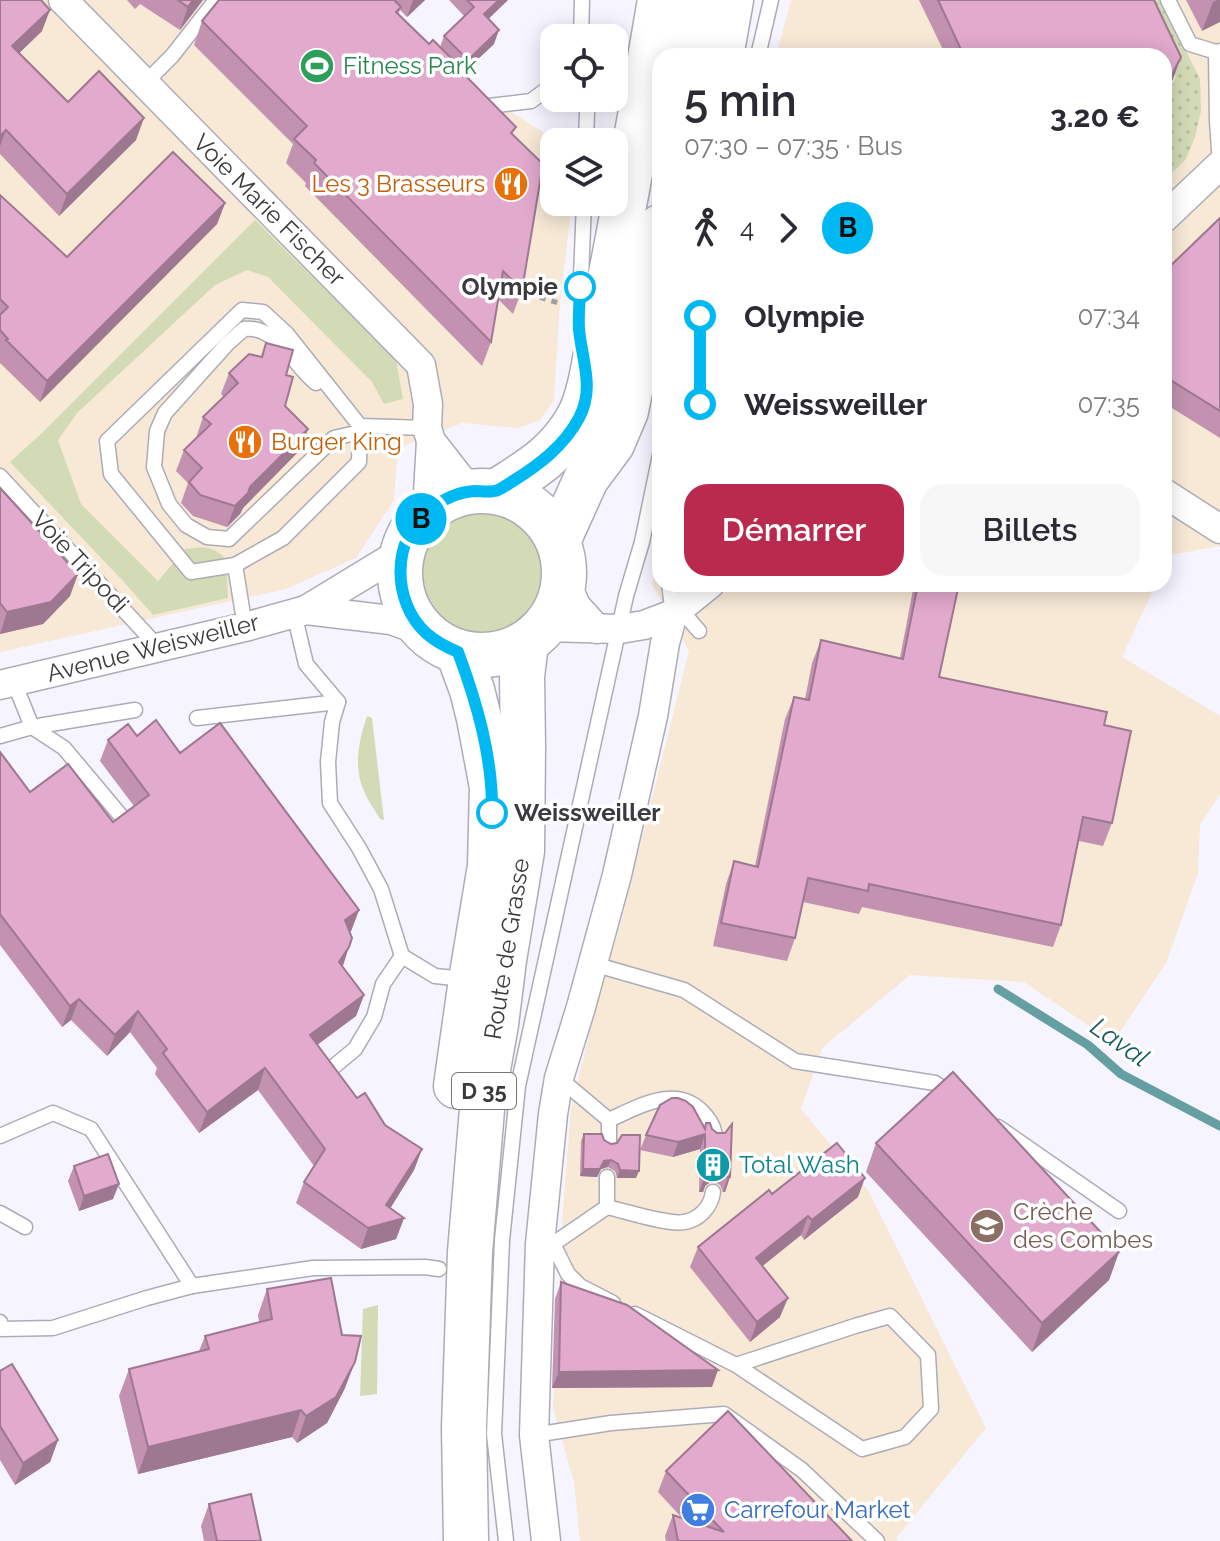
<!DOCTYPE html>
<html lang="fr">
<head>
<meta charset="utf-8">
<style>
	body { margin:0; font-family:Raleway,sans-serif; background:#f7f7f7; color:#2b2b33; height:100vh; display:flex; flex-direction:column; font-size:30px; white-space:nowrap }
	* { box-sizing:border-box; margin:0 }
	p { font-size:26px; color:#7c7c81 }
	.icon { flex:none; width:44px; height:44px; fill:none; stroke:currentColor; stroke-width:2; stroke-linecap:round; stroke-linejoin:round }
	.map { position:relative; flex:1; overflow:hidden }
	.drawer { position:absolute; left:652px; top:48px; width:520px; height:544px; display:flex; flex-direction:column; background:#fff; border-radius:24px; box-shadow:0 4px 20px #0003 }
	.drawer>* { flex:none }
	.badge { padding:0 16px; border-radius:26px; font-size:28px; line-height:52px }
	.buttons { position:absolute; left:540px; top:24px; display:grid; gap:16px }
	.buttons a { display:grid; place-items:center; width:88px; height:88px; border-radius:16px; background:#fff; box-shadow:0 4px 20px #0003; font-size:40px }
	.map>.badge { position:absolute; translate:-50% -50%; box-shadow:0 0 0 4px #fff }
	.legs { display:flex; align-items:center; gap:12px; height:88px; padding:0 32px; font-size:26px }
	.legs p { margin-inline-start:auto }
	.headline { display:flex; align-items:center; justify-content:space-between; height:136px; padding:0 32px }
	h1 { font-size:44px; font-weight:600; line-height:60px }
	.primary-button { display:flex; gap:16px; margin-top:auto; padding:16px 32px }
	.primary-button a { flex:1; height:92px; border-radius:24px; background:#ba2a4e; color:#fff; font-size:32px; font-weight:600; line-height:92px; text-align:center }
	.primary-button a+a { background:#f7f7f7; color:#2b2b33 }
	ul { padding:0 32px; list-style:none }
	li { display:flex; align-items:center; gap:28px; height:88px; font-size:30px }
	li i { display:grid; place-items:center; width:12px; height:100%; margin:0 10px; background:currentColor }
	li i::after { content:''; width:20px; height:20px; margin:-10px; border:6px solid; border-radius:50%; background:#fff }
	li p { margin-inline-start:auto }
	li:first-child i { background:linear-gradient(#0000 50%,currentColor 0) }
	li:last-child i { background:linear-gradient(currentColor 50%,#0000 0) }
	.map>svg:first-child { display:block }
</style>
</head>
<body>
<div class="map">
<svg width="1220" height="1541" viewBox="0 0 1220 1541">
	<defs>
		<pattern id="garden-dots" width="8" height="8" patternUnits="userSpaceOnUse" patternTransform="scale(2)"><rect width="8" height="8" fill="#d2dbb5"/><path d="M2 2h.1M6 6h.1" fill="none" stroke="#b5bd9d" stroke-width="1.8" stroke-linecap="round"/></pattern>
	</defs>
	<rect width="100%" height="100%" fill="#f5f4ff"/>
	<g fill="#f7e9d6">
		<polygon points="0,0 385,0 463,82 559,142 554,142 554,202 572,202 560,303 554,400 540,420 518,428 462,423 398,448 394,500 356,558 286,589 0,652"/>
		<polygon points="791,0 1220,0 1220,546 1170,555 1164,566 1164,56 776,56"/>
		<polygon points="660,552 660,584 1156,584 1122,657 1220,716 1220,794 1200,825 1198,873 1166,963 1113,1042 1024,982 910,975 822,1048 801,1109 868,1190 986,1428 896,1538 898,1541 580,1541 574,1482 553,1408 563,1210 571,1108 595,1011 622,918 689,651 652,584"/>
	</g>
	<g fill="#d2dbb5">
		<path d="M 255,220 L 396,360 L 403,399 L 384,404 L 372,382 L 268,277 L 247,270 L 215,285 L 77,413 L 58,440 L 81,504 L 158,581 L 185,549 C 204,547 212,545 226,559 L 228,598 L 153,615 L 123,581 L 10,462 L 43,432 Z"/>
		<circle cx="481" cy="572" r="62"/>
		<path d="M 367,716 L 372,718 L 384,820 L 380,819 C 375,810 368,801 364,791 C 353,767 359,740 367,716 Z"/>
		<polygon points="378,1305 377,1394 360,1396 363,1309"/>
	</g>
	<polygon fill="url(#garden-dots)" points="1140,0 1160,0 1200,79 1201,111 1195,137 1186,159 1164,181 1164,104 1176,77"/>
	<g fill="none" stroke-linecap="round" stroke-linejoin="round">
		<polyline stroke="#669fa1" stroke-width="9" points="998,989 1088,1045 1121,1074 1220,1126"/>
		<g stroke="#adacb6" stroke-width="17">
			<g id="service">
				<polyline points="1168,0 1190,44 1216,52 1220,51"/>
				<polyline points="581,38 582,0"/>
				<polyline points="1216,52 1217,121 1220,165"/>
				<polyline points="758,56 771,0"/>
				<polyline points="144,84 172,56 216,0"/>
				<polyline points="586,98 587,111 586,142"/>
				<polyline points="477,103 481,107 531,101 554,84"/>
				<polyline points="581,341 579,328 584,202"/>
				<path d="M 316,383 C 293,365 277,325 244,329 L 227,344 L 165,413 L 157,431 L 154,467 L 169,504 L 186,525 L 207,537 L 229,539 L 334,438 L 360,432"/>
				<polyline points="360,426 359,462 283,538 235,565 191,572 111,474 107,441 242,310 263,312 287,334 360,426 427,428"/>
				<polyline points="0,476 159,648"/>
				<polyline points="235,565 245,627"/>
				<polyline points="669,584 673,614"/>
				<polyline points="680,609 699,631"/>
				<polyline points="294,613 306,664 338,702 332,722 328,762 330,803 359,848 381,889 402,956 435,976 465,979"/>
				<polyline points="197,718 338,702"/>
				<polyline points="32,727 64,748 121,816"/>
				<polyline points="32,727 135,710"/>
				<polyline points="0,736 32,727 14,682"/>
				<polyline points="593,964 684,990 795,1061 935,1083 955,1097"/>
				<polyline points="326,1073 355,1049 374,1017 383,984 402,956"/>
				<polyline points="559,1078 609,1120 609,1142"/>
				<path d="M 609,1120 C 640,1106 679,1082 706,1116 C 712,1123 715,1130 715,1139"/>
				<polyline points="998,1127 1119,1211"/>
				<polyline points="0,1136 53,1113 91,1129 192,1286"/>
				<path d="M 607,1207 C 625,1211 667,1225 684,1222 C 699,1220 711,1207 713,1192"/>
				<polyline points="0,1213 25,1227"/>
				<polyline points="544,1244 553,1244 607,1207 607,1177"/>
				<polyline points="553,1244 568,1274 580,1286 613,1303"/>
				<polyline points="635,1314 736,1365 862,1449 905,1437 931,1409 928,1355 890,1316 855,1326 736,1365"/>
				<polyline points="0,1322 2,1329 53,1328 147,1298 192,1286 313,1268 425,1267 439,1269"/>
				<polyline points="534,1435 611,1423 724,1414 802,1470 877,1541"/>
				<polyline points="506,1541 494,1434 502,1240 518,1086 626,596 642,542 660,455"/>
			</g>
		</g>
		<g stroke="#adacb6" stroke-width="31">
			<g id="minor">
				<polyline points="63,0 421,365 428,404 427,428 431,441 470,491"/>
				<polyline points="1164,218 1220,165"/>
				<polyline points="1164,493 1220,529"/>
				<polyline points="427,511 431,441"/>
				<polyline points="565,580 576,606 597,629"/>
				<polyline points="306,610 391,620 424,632"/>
				<polyline points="545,627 620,629 644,625 673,614 710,584"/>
				<polyline points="0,685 245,627 306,610 403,551"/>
				<polyline points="546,1541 534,1435 540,1244 553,1114 559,1078 581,1007 617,875 653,716 665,643 673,614"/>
			</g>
		</g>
		<g stroke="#adacb6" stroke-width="47">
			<g id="primary">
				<polyline points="689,56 699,0"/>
				<polyline points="721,56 731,0"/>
				<polyline points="647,301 660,227"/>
				<circle cx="482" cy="573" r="82"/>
				<path d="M 496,492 C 530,470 556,456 577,420 C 592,396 597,342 603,313 C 625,209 642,105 660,0"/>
				<polyline points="558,541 586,479 612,444 626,411 642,331 660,275"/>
				<polyline points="456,1086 471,980 490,866 492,787 479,718 472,690 458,652"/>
				<polyline points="466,1541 464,1428 470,1252 483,1098 496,1024 504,960 522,851 523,747 522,676 526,643"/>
			</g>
		</g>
		<polyline stroke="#9e9ea5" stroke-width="5" stroke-dasharray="6 6" stroke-linecap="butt" points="519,286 535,296 559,303"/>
		<use href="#service" stroke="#fff" stroke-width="14"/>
		<use href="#minor" stroke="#fff" stroke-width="28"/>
		<use href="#primary" stroke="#fff" stroke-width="44"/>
	</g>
	<g fill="#c292b0">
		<polygon points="0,0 42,0 42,31 19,53 68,102 136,140 59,216 0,154"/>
		<polygon points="127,0 203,0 180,30 140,4 135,9"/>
		<polygon points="219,0 425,0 407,17 400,10 398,15 429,44 440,47 444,36 464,16 449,0 508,0 488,19 494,44 463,73 514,135 522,290 513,314 498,299 491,342 482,366 305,186 306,183 286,163 293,144 194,45 202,21"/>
		<polygon points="919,0 1154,0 1173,79 1164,96 1164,56 946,56"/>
		<polygon points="1186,0 1220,0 1202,31"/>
		<polygon points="0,195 67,257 225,203 217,224 40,402 0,363"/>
		<polygon points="1220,218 1220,438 1164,403 1164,272"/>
		<polygon points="266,343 286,375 285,406 308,429 300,450 243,508 240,514 227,527 193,516 181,503 188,483 176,471 184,450 196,438 203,417 224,397 221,394 229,373 261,357"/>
		<polygon points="0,488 70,596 43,624 0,634"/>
		<polygon points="914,584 959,584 939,677 1104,725 1112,823 1103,846 1079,841 1061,925 1053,947 862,907 859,914 803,902 795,938 787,961 713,946 726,884 734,861 755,866 785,719 794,697 805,699 812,663 821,640 900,658"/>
		<polygon points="137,736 180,753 359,910 351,931 349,932 342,967 364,995 356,1016 317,1045 357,1098 385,1125 422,1149 414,1170 390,1208 404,1218 396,1239 361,1249 296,1203 304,1182 314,1166 258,1090 199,1133 155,1074 157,1068 130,1032 107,1056 71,1020 62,1027 0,945 0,752 30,792 113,822 134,806 100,761 108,740"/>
		<polygon points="706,1123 712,1129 730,1177 725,1192 723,1192 720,1185 714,1182 709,1183 705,1186 703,1192 699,1192 700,1149 673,1157 640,1150 646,1135 704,1127"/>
		<polygon points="584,1134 604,1140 636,1178 617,1178 615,1171 608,1167 601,1169 597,1177 580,1176 581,1141"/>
		<polygon points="876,1143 1119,1252 1109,1280 1032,1352 866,1172"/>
		<polygon points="74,1166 113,1199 79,1211 68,1181"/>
		<polygon points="772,1194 858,1197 804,1240 801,1235 762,1266 780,1317 750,1342 690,1267 698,1247"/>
		<polygon points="561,1282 712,1387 552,1388 555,1299"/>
		<polygon points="267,1289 345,1388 327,1423 297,1443 292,1437 138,1474 119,1396 129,1369 199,1351 205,1336 259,1322 258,1315"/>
		<polygon points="0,1371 58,1440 50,1462 15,1485 0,1460"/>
		<polygon points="666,1471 852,1541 666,1541 665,1536 673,1515 682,1518 658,1492"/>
		<polygon points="209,1504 261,1541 204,1541 201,1526"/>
	</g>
	<g fill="#9e7790">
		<polygon points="193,0 203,0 180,30 188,7"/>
		<polygon points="413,0 425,0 407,17"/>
		<polygon points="499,0 508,0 479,28 484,14"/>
		<polygon points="1217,0 1220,0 1220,22 1202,31 1213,2"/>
		<polygon points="50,10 42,31 4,68 12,46"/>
		<polygon points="499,30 494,44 462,74 468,60"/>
		<polygon points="1181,57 1173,79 1164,96 1164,90"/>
		<polygon points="144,118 136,140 59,216 67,194"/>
		<polygon points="6,130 0,146 0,136"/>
		<polygon points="225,203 217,224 40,402 47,381"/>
		<polygon points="308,429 300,450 243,508 240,514 227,527 235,506 250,487"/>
		<polygon points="78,574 70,596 43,624 0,634 7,612"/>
		<polygon points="359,910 351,931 337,941 345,920"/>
		<polygon points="349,947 342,969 339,962"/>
		<polygon points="364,995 356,1016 302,1056 310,1035"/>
		<polygon points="79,999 71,1020 62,1027 70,1006"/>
		<polygon points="138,1011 130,1032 107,1056 115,1035"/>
		<polygon points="265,1068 258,1090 199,1133 207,1112"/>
		<polygon points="705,1134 700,1149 673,1157 678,1142"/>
		<polygon points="422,1149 414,1170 380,1225 404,1218 396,1239 361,1249 368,1228 386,1205"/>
		<polygon points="611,1160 608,1167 601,1169 597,1177 580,1176 583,1169"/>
		<polygon points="720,1167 714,1182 709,1183 705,1186 711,1171 715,1168"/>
		<polygon points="620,1170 639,1171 636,1178 617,1178"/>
		<polygon points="705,1177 708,1177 703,1192 699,1192"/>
		<polygon points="728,1177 730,1177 725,1192 723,1192"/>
		<polygon points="865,1178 858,1197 804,1240 812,1220"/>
		<polygon points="119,1184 113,1199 79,1211 84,1196"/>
		<polygon points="808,1216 801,1235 749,1277 756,1258"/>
		<polygon points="1119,1252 1109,1280 1032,1352 1042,1323"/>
		<polygon points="788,1298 780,1317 750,1342 757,1322"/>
		<polygon points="355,1362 345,1388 327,1423 297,1443 306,1416"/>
		<polygon points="718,1370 712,1387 552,1388 559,1372"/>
		<polygon points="301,1410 292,1437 138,1474 148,1447"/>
		<polygon points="58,1440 50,1462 15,1485 23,1463"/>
	</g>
	<g fill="#e2aacd" stroke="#9e7790" stroke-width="2">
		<polygon points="0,0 41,0 50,10 12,46 68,102 99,71 144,118 67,194 6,130 0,136"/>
		<polygon points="178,0 193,0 188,7"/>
		<polygon points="219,0 394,0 401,7 396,12 429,44 433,40 457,64 455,65 516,127 511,133 543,164 522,290 503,271 491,342 314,163 316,160 294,139 307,126 202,21"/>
		<polygon points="467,0 499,0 484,14 499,30 468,60 444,36 474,7"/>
		<polygon points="938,0 1154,0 1181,57 1164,90 1164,56 964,56"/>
		<polygon points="173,152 225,203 47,381 6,340 8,339 0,330 0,315 8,307 0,299 0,195 67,257"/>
		<polygon points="1220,218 1220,411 1164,376 1164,272"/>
		<polygon points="266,343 293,350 286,375 293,377 285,406 308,429 250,487 248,493 235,506 200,495 189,482 202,468 184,450 211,424 203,417 238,383 229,373 249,354 262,357"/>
		<polygon points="0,488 78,574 51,602 7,612 0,603"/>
		<polygon points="918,584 959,584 939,677 1107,712 1104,725 1131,731 1112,823 1083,817 1061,925 869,884 868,891 808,878 795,938 721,923 734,861 758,867 794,697 809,700 821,640 903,659"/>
		<polygon points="156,720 180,753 220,723 359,910 345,920 352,938 349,947 339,962 364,995 310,1035 357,1098 365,1093 385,1125 422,1149 386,1205 404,1218 368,1228 304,1182 325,1149 265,1068 207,1112 163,1053 167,1049 138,1011 115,1035 79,999 70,1006 0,914 0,752 30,792 68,764 113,822 149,795 108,740 128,724 137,736"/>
		<polygon points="953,1072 1119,1252 1042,1323 876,1143"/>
		<polygon points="672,1098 678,1098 686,1101 693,1107 705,1129 706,1123 710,1123 712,1129 717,1133 725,1133 732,1124 730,1177 728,1177 726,1170 720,1167 715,1168 711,1171 708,1177 705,1177 705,1134 678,1142 646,1135 660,1105"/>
		<polygon points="584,1134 602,1134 604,1140 611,1144 617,1143 622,1135 640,1135 639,1171 620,1170 618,1164 611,1160 604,1161 600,1169 583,1169"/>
		<polygon points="837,1143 865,1178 812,1220 808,1216 756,1258 788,1298 757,1322 698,1247 769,1190 772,1194"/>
		<polygon points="108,1154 119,1184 84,1196 74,1166"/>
		<polygon points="331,1278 342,1335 361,1336 355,1362 336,1397 306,1416 301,1410 148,1447 129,1369 209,1349 205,1336 272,1319 267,1289"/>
		<polygon points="561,1282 627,1305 718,1370 559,1372"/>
		<polygon points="12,1364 58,1440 23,1463 0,1426 0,1371"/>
		<polygon points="728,1411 852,1541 678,1541 673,1515 724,1532 666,1471"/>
		<polygon points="251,1494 261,1541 217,1541 209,1504"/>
	</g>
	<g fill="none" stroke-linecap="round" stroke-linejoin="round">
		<g stroke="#fff" stroke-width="18">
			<path id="line-1" d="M 492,813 C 493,758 477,703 458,652 C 446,647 436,642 426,633 C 392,602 391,539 429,510 C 442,500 458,492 474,491 C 482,491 491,493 498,490 C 503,488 508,484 513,481 C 539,465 564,446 579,418 C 595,388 582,361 579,329 C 578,316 580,301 580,287"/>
		</g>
		<use href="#line-1" stroke="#00b8f2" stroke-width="12"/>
	</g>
	<defs>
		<g id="stadium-disc" transform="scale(1.8)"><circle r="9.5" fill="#2e9e5b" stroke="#fff"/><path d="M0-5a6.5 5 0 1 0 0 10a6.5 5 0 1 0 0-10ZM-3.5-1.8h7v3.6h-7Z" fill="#fff"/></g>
		<g id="restaurant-disc" transform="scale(1.8)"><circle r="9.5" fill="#e8710a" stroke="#fff"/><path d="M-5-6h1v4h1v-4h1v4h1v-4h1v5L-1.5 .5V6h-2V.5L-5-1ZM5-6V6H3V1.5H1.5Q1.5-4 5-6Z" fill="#fff"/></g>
		<g id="building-disc" transform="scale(1.8)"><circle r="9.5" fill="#0f9aa8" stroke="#fff"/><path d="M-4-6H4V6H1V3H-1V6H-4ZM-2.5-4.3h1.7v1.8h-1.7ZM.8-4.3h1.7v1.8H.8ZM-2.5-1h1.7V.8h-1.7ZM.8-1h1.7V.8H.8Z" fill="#fff"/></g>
		<g id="school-disc" transform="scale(1.8)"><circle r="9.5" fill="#8d6e63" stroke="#fff"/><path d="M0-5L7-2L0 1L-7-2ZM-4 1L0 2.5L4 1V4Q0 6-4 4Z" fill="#fff"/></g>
		<g id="supermarket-disc" transform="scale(1.8)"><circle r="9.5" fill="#3f7fe0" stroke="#fff"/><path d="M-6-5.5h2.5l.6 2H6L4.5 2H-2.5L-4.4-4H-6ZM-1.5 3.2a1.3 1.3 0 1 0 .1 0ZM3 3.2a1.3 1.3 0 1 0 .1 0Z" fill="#fff"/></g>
	</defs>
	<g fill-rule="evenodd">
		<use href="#stadium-disc" x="317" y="66"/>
		<use href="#restaurant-disc" x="511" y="184"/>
		<use href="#restaurant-disc" x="245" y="442"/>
		<use href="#building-disc" x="713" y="1165"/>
		<use href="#school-disc" x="987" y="1226"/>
		<use href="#supermarket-disc" x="698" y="1510"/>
	</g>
	<g fill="#fff" stroke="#00b8f2" stroke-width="4">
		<circle cx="580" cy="287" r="14"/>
		<circle cx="492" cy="813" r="14"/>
	</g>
	<g text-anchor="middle" stroke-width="7" stroke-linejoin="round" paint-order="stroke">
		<rect fill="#fff" stroke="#767679" stroke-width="2" x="452" y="1073" width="64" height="36" rx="6"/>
		<g font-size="22" font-weight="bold" fill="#3b3b3f">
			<text x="484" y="1099">D 35</text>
		</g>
		<g font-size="24" fill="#27864d" stroke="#fff" text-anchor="start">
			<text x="343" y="74">Fitness Park</text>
		</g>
		<g font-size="24" fill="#c56008" stroke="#fff" text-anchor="end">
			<text x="485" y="192">Les 3 Brasseurs</text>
			<text x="271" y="450" text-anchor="start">Burger King</text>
		</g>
		<g font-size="24" fill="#3b3b3f" stroke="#fff">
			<text transform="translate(269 210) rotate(45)" y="8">Voie Marie Fischer</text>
			<text transform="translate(80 562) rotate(47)" y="8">Voie Tripodi</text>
			<text transform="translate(153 648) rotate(-14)" y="8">Avenue Weisweiller</text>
			<text transform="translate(507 949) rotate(-81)" y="8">Route de Grasse</text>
		</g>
		<g font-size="24" font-weight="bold" fill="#3b3b3f" stroke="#fff" text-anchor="end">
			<text x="558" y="295">Olympie</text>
			<text x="514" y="821" text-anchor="start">Weissweiller</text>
		</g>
		<g font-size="24" fill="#0d838f" stroke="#fff" text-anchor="start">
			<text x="739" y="1173">Total Wash</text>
		</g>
		<g font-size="24" fill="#785e54" stroke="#fff" text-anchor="start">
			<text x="1013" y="1220">Crèche<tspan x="1013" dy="28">des Combes</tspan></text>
		</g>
		<g font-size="24" fill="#366cbe" stroke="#fff" text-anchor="start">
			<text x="724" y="1518">Carrefour Market</text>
		</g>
		<g font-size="26" font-style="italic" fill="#195e60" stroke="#fff">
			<text transform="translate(1120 1042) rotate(35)" y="9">Laval</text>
		</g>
	</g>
</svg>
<div class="buttons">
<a><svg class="icon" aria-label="locate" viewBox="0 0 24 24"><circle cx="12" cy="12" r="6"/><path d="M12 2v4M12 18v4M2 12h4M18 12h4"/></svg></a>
<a><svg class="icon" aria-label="layers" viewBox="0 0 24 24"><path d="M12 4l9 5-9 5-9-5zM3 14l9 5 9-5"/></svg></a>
</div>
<b class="badge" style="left:421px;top:519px;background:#00b8f2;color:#111">B</b>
<section class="drawer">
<div class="headline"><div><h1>5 min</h1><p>07:30 – 07:35 · Bus</p></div><b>3.20 €</b></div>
<div class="legs"><svg class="icon" aria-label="walk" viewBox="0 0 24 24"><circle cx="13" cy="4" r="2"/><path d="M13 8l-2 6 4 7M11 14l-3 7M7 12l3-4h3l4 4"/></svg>4<svg class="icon" aria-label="forward" viewBox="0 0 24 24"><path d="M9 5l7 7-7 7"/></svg><b class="badge" style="background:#00b8f2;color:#111">B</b></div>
<ul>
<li><i style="color:#00b8f2"></i><b>Olympie</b><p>07:34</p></li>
<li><i style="color:#00b8f2"></i><b>Weissweiller</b><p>07:35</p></li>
</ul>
<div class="primary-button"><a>Démarrer</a><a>Billets</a></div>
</section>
</div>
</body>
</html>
